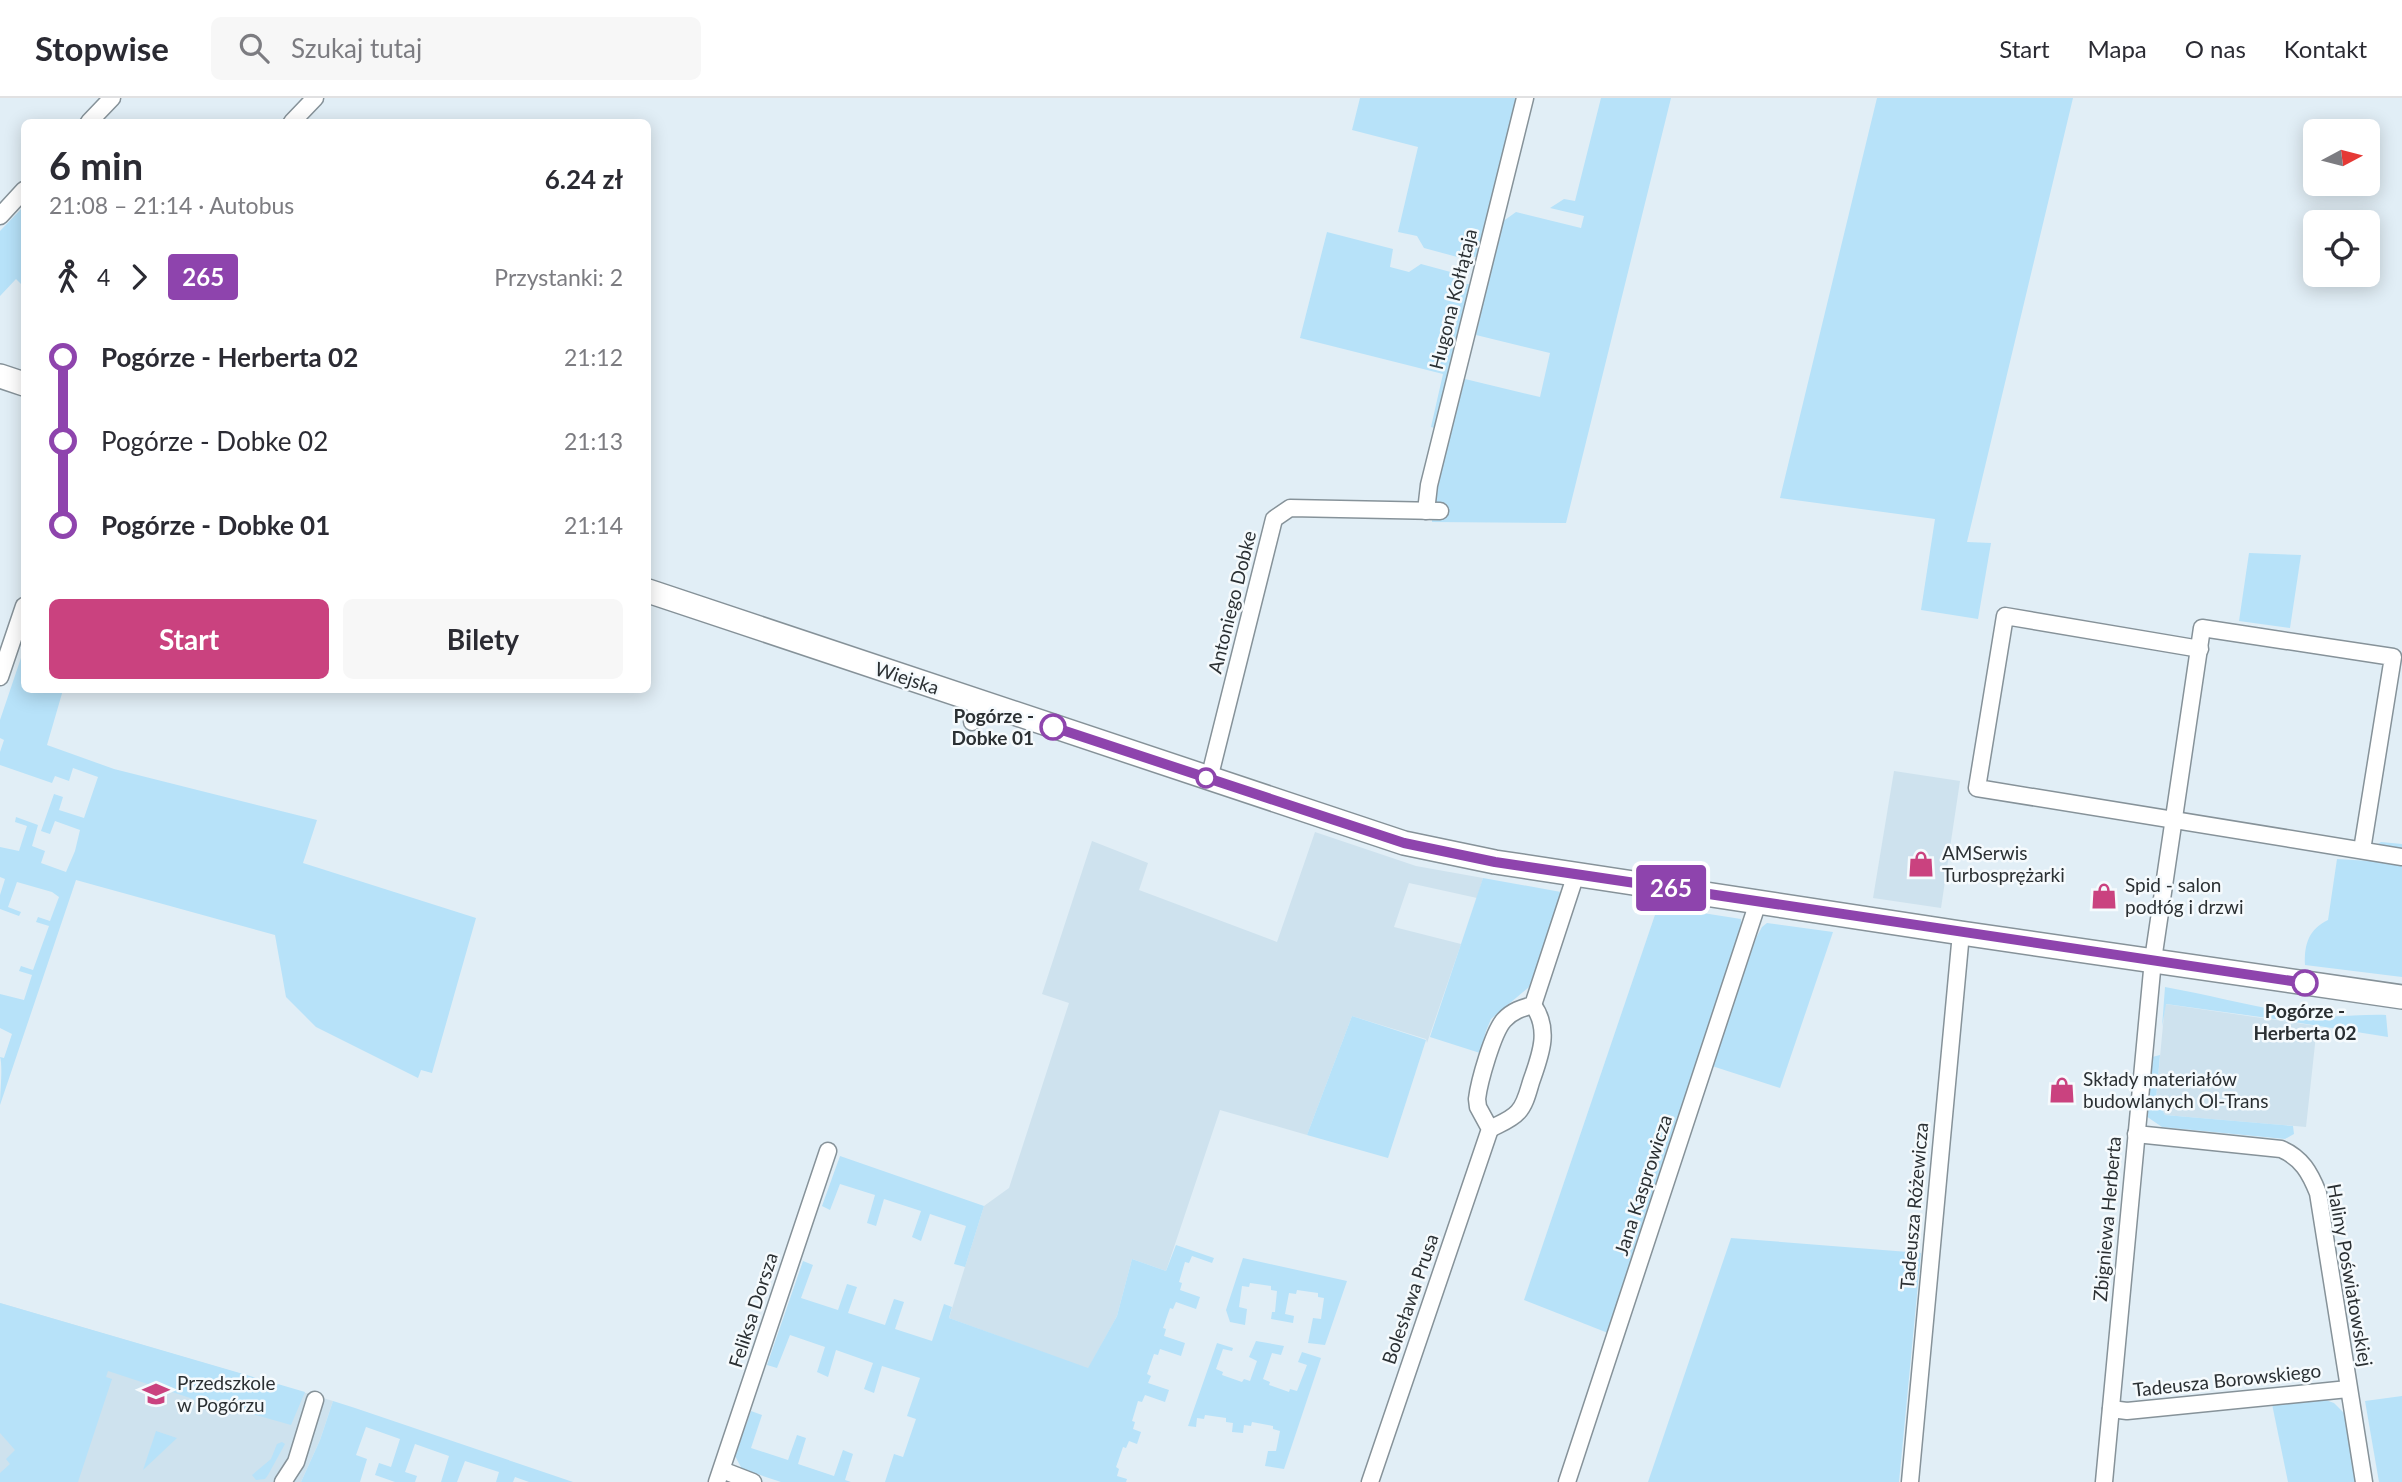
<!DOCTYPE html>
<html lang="pl">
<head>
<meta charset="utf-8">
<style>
	body { margin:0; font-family:Lato,sans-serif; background:#f7f7f7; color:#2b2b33; height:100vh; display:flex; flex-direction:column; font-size:26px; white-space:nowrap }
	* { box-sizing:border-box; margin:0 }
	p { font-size:23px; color:#7c7c81 }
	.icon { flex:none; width:38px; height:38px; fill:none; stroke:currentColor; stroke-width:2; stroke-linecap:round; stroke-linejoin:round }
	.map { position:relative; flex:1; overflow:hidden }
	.panel { position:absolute; left:21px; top:21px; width:630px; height:574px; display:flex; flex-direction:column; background:#fff; border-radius:10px; box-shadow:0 4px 18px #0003 }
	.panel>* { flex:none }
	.badge { padding:0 14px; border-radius:5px; font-size:24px; line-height:46px }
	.needle { width:46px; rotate:83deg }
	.controls { position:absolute; left:2303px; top:21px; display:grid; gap:14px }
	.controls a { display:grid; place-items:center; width:77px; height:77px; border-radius:10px; background:#fff; box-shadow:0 4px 18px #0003; font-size:35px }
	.map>.badge { position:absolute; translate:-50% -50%; box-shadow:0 0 0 4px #fff }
	.legs { display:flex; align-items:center; gap:10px; height:77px; padding:0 28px; font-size:23px }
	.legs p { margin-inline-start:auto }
	.summary { display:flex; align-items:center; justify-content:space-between; height:119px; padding:0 28px }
	h1 { font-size:38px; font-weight:700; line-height:52px }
	.primary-button { display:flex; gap:14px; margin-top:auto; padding:14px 28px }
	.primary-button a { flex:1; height:80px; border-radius:10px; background:#ca427f; color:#fff; font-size:28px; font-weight:700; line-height:80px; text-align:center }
	.primary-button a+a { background:#f7f7f7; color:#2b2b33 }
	ul { padding:0 28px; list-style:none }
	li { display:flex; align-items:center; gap:24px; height:84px; font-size:26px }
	li i { display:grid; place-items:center; width:10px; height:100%; margin:0 9px; background:currentColor }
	li i::after { content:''; width:18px; height:18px; margin:-9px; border:5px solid; border-radius:50%; background:#fff }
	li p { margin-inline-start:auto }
	li:first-child i { background:linear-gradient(#0000 50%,currentColor 0) }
	li:last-child i { background:linear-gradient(currentColor 50%,#0000 0) }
	header { display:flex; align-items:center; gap:42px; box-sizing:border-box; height:98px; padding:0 35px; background:#fff; border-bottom:2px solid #e1e1e2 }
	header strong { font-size:33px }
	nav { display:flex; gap:38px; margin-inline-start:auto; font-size:24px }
	.search { width:490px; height:63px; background:#f7f7f7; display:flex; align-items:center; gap:18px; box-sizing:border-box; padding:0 24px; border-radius:10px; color:#7c7c81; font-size:26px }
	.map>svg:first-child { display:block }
</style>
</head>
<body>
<header>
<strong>Stopwise</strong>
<div class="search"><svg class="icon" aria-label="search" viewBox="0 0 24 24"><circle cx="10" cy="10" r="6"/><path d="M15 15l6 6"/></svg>Szukaj tutaj</div>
<nav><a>Start</a><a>Mapa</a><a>O nas</a><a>Kontakt</a></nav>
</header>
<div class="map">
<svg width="2402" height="1384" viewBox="0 0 2402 1384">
	<rect width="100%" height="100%" fill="#e1eef6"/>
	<g fill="#cee2ee">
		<polygon points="1894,673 1960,683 1941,810 1873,800"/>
		<polygon points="1315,734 1416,768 1483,780 1477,800 1409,785 1394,829 1461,846 1427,945 1426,941 1352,918 1307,1037 1220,1012 1166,1173 1132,1161 1117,1218 1088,1271 949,1220 984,1108 1009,1090 1069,905 1042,896 1092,743 1148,765 1139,792 1277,844"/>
		<polygon points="2165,906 2317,928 2306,1029 2165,1017 2156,1001"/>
		<polygon points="0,1205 333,1303 320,1342 301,1384 0,1384"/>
	</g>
	<g fill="#b7e2f9">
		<polygon points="1360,0 1519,0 1478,159 1471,159 1472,154 1461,160 1424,150 1417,138 1398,134 1418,49 1352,32"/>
		<polygon points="1601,0 1671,0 1566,425 1432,424 1432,401 1465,281 1540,299 1550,255 1476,237 1502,124 1516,114 1581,130 1584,118 1550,110 1564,101 1575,103"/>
		<polygon points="1877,0 2073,0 1967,444 1991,445 1978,521 1921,512 1935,421 1780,400"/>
		<polygon points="24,108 24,189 16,181 0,198 0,133"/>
		<polygon points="1327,134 1393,151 1390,169 1409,174 1421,166 1458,176 1465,186 1470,186 1471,195 1439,331 1431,329 1443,276 1300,240"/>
		<polygon points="2249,455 2301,457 2290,530 2239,523"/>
		<path d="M 24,551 L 24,592 L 63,592 L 47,647 L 114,671 L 317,722 L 303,765 L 476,820 L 432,975 L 421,972 L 418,980 L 316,929 L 286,899 L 275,837 L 76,782 L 0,1007 C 0,995 3,968 0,959 L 4,960 L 12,936 L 0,930 L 0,896 L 24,902 L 32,877 L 19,873 L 21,868 L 33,872 L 49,828 L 36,824 L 38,819 L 50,823 L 59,799 L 52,794 L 17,784 L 8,809 L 21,814 L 19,818 L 0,811 L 0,797 L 5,781 L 0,779 L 0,749 L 19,753 L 27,728 L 15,724 L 16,719 L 38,727 L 32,748 L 45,753 L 41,765 L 66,774 L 75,753 L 80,732 L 55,723 L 50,736 L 41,733 L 54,696 L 63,699 L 59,712 L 84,720 L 98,679 L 73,670 L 69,683 L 55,678 L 52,685 L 0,667 L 0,654 L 4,642 L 0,640 L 0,622 Z"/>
		<path d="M 2381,744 L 2402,746 L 2402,879 L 2305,867 C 2304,846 2309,831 2328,822 L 2337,761 L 2370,763 L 2375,748 Z"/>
		<polygon points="1483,780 1561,794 1555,817 1529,889 1491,921 1486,933 1480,955 1430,939"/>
		<polygon points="1658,808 1741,821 1742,834 1608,1235 1524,1202"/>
		<polygon points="1767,825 1833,834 1780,990 1712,968 1756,840 1762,829"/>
		<path d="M 2165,889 C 2215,898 2264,912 2315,918 C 2338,920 2363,916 2386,917 L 2388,939 L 2275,921 L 2166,906 L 2162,929 Z"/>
		<polygon points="1352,918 1426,942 1388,1060 1307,1037"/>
		<polygon points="2160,957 2156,1001 2165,1017 2293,1028 2294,1036 2285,1041 2162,1029 2146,1018 2152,959"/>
		<polygon points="840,1058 984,1108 965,1169 954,1166 966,1128 930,1116 921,1143 912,1139 921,1113 884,1101 876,1128 867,1125 875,1097 840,1086 830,1112 822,1108"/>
		<polygon points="1731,1140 1921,1155 1899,1384 1648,1384"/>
		<polygon points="1176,1147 1214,1160 1212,1165 1192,1158 1189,1165 1185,1164 1179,1184 1182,1185 1180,1192 1200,1199 1196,1211 1176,1204 1173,1211 1170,1210 1163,1230 1166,1231 1164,1238 1185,1245 1181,1258 1160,1251 1158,1257 1154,1256 1147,1276 1151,1278 1148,1285 1169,1292 1165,1304 1145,1297 1142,1304 1138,1303 1132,1323 1135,1324 1133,1331 1141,1334 1137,1346 1129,1343 1126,1350 1123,1349 1116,1369 1119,1371 1117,1378 1127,1381 1126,1384 885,1384 894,1356 903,1359 916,1321 907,1318 920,1280 882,1268 874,1295 864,1291 873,1265 836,1252 828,1279 817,1274 825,1249 790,1237 777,1270 767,1267 803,1163 813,1167 801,1200 838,1212 847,1186 857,1189 848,1215 885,1227 894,1201 904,1204 895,1231 932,1243 944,1206 952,1209 949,1220 1088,1270 1117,1218 1132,1161 1166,1173"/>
		<polygon points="1243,1160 1347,1183 1325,1247 1308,1245 1313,1220 1321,1221 1324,1200 1318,1199 1318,1195 1297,1192 1296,1196 1289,1195 1285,1216 1294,1218 1293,1225 1271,1221 1272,1214 1275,1214 1277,1193 1271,1192 1271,1188 1250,1185 1249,1189 1242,1188 1239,1209 1247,1211 1245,1227 1230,1224 1226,1212"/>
		<polygon points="0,1205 305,1294 291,1327 249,1315 239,1316 108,1273 106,1279 112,1281 78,1384 0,1384 0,1375 10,1366 6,1361 15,1352 0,1335"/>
		<polygon points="1256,1243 1284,1248 1281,1257 1272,1255 1263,1281 1270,1284 1269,1287 1289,1294 1290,1291 1297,1293 1307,1267 1298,1264 1302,1254 1321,1260 1284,1371 1265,1368 1268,1353 1276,1353 1280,1333 1273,1331 1273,1328 1252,1324 1251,1328 1244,1327 1243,1335 1232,1334 1233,1325 1226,1324 1226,1320 1205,1317 1204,1321 1197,1320 1196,1329 1188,1328 1217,1245 1233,1250 1232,1253 1223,1251 1216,1271 1223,1274 1222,1277 1242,1284 1244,1281 1250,1283 1257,1263 1249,1259"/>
		<polygon points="2402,1298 2402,1384 2379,1384 2365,1303"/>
		<polygon points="2320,1300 2334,1305 2345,1316 2358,1384 2288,1384 2272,1306"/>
		<polygon points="333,1303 355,1310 573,1384 529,1384 515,1379 513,1384 496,1384 499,1374 465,1363 457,1384 441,1384 449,1358 415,1346 405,1374 417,1378 415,1384 395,1384 375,1377 379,1365 391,1369 400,1341 366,1329 356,1357 367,1361 360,1384 301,1384 320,1342"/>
		<polygon points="751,1313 762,1317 751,1350 788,1362 797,1337 806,1340 798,1366 834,1378 843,1352 853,1356 845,1382 851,1384 781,1384 742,1371 735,1358"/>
		<polygon points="156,1333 177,1340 143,1372"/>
		<polygon points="282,1344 285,1346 268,1377 265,1381 256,1382 252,1377 271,1361 277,1346"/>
	</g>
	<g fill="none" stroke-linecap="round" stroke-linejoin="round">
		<g stroke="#869299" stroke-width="19">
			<g id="street">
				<polyline points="89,24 112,0"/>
				<polyline points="292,24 315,0"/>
				<polyline points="0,118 24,92"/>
				<polyline points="1426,413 1429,387 1525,0"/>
				<polyline points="2200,551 2005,518 1977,690 2402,759"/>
				<polyline points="0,579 24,508"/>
				<polyline points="972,624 979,604"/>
				<polyline points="1209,681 1274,421 1290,410 1440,413"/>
				<path d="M 1490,1031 C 1499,1026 1511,1022 1518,1014 C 1525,1007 1528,994 1531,984 C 1540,958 1551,932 1533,907"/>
				<path d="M 2136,1036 L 2281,1051 C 2302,1060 2310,1075 2318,1095 L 2364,1384"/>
				<polyline points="2111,1311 2127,1313 2348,1291"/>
				<polyline points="722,1372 753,1384"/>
				<polyline points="283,1384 296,1364 315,1302"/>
				<polyline points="717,1384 828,1053"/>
				<path d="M 1370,1384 L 1490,1031 L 1478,1009 L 1477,1001 C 1479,984 1493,934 1504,922 C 1512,913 1522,910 1533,907 L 1576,776"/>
				<polyline points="1567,1384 1758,804"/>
				<polyline points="1910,1384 1961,835"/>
				<polyline points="2104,1384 2153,862 2202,530 2393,559 2362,752"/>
			</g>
		</g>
		<g stroke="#869299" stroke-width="26">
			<g id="secondary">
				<polyline points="0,278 24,286"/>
				<polyline points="648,493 1404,745 1495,764 1961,835 2402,899"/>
			</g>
		</g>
		<use href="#street" stroke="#fff" stroke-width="16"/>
		<use href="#secondary" stroke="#fff" stroke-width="23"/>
	</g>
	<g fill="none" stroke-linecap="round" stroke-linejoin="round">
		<g stroke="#fff" stroke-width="16">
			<polyline id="line-1" points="1053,629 1404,745 1495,764 2305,885"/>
		</g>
		<use href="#line-1" stroke="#8e44ad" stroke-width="10"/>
	</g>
	<defs>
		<g id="shop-bare" transform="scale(2.1)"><path d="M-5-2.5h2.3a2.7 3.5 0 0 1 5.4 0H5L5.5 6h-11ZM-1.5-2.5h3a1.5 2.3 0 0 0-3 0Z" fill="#ca427f" stroke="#f5fafd" stroke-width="2.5" paint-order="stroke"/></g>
		<g id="school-bare" transform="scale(2.1)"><path d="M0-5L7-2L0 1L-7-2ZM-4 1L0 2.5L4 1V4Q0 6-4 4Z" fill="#ca427f" stroke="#f5fafd" stroke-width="2.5" paint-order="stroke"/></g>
	</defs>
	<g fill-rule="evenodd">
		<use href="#shop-bare" x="1921" y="766"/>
		<use href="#shop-bare" x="2104" y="798"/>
		<use href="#shop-bare" x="2062" y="992"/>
		<use href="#school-bare" x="156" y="1296"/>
	</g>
	<g fill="#fff" stroke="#8e44ad" stroke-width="3.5">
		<circle cx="1053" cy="629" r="12"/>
		<circle cx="1206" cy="680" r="9"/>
		<circle cx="2305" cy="885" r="12"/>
	</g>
	<g text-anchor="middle" stroke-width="5" stroke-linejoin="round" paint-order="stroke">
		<g font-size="19" fill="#2b3033" stroke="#f5fafd">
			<text transform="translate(1453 201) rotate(-76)" y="7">Hugona Kołłątaja</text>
			<text transform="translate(1232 504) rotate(-76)" y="7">Antoniego Dobke</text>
			<text transform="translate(907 580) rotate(18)" y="7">Wiejska</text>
			<text transform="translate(1643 1087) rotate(-72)" y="7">Jana Kasprowicza</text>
			<text transform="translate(1914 1108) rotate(-85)" y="7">Tadeusza Różewicza</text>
			<text transform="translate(2107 1121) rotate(-85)" y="7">Zbigniewa Herberta</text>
			<text transform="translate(2350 1177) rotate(80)" y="7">Haliny Poświatowskiej</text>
			<text transform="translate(1410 1201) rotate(-71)" y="7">Bolesława Prusa</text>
			<text transform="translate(753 1212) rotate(-72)" y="7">Feliksa Dorsza</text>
			<text transform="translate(2227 1282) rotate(-6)" y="7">Tadeusza Borowskiego</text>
		</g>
		<g font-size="19" font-weight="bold" fill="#2b3033" stroke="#f5fafd" text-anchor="end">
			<text x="1034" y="625">Pogórze -<tspan x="1034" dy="22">Dobke 01</tspan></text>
			<text x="2305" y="920" text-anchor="middle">Pogórze -<tspan x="2305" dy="22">Herberta 02</tspan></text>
		</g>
		<g font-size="19" fill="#2b3033" stroke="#f5fafd" text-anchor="start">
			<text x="1942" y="762">AMSerwis<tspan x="1942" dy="22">Turbosprężarki</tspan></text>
			<text x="2125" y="794">Spid - salon<tspan x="2125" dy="22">podłóg i drzwi</tspan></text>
			<text x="2083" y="988">Składy materiałów<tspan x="2083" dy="22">budowlanych Ol-Trans</tspan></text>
			<text x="177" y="1292">Przedszkole<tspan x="177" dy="22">w Pogórzu</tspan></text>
		</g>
	</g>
</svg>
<div class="controls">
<a><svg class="needle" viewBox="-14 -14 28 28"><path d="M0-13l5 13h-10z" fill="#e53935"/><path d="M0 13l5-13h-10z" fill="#7c7c81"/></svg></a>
<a><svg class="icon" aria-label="locate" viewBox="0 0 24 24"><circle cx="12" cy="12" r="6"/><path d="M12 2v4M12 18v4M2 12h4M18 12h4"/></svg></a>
</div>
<b class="badge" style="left:1671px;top:790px;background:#8e44ad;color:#fff">265</b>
<section class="panel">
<div class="summary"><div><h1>6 min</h1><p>21:08 – 21:14 · Autobus</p></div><b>6.24 zł</b></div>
<div class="legs"><svg class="icon" aria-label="walk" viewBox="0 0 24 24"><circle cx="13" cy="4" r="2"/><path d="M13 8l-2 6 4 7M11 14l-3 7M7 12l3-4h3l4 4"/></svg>4<svg class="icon" aria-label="forward" viewBox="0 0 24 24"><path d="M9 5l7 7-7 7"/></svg><b class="badge" style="background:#8e44ad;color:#fff">265</b><p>Przystanki: 2</p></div>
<ul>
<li><i style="color:#8e44ad"></i><b>Pogórze - Herberta 02</b><p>21:12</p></li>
<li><i style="color:#8e44ad"></i><span>Pogórze - Dobke 02</span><p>21:13</p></li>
<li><i style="color:#8e44ad"></i><b>Pogórze - Dobke 01</b><p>21:14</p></li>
</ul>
<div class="primary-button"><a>Start</a><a>Bilety</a></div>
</section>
</div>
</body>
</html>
